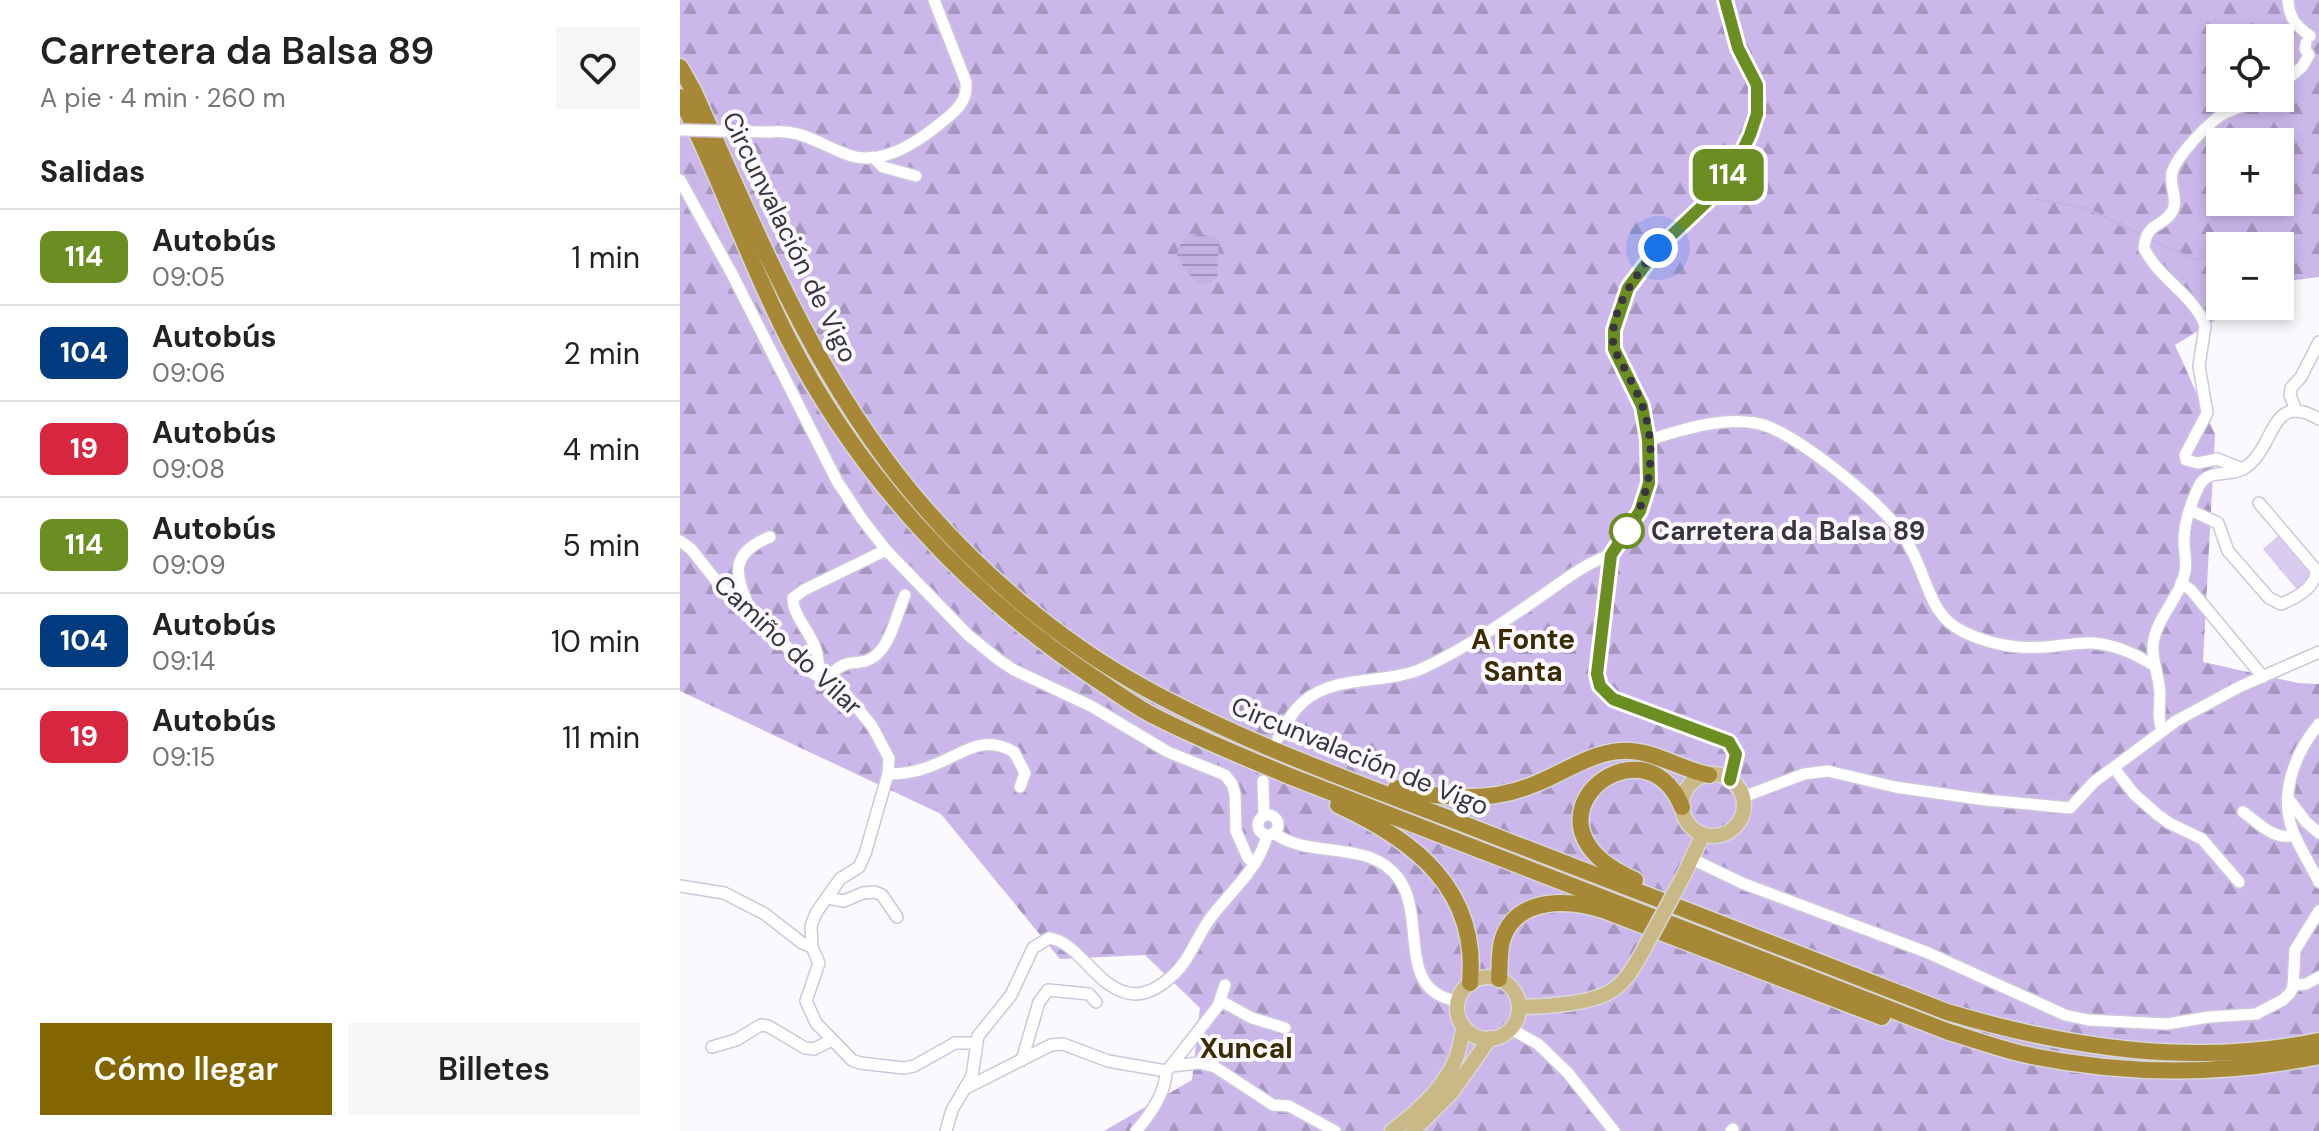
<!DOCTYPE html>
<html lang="es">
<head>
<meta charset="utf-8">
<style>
	body { margin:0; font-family:"DM Sans",sans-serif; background:#f6f6f6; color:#222; height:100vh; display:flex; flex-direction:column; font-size:30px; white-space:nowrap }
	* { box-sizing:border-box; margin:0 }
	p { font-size:26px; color:#767676 }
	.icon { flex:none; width:44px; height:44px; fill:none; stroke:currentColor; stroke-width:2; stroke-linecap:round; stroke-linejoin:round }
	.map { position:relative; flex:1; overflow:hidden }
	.side { display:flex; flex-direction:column; background:#fff; width:680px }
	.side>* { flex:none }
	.badge { padding:0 16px; border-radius:12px; font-size:28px; line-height:52px }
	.controls { position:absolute; left:1526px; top:24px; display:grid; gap:16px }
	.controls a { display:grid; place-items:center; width:88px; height:88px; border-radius:0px; background:#fff; box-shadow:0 4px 12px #0003; font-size:40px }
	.you { position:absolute; width:40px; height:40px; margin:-20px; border:6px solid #fff; border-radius:50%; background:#1a73e8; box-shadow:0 0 0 12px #1a73e833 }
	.map>.badge { position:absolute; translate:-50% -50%; box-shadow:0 0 0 4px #fff }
	h2 { padding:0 40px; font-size:30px; line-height:72px }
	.round { display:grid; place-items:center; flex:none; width:84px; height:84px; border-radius:0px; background:#f6f6f6 }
	.overview { display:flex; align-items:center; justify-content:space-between; height:136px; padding:0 40px }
	h1 { font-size:38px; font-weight:600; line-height:60px }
	.button { display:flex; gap:16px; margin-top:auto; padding:16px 40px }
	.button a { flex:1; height:92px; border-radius:0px; background:#846600; color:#fff; font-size:32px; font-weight:600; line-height:92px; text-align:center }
	.button a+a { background:#f6f6f6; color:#222 }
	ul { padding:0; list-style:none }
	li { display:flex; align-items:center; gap:24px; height:96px; padding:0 40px; border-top:2px solid #e0e0e0 }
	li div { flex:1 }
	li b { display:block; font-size:30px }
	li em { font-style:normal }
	li .badge { min-width:88px; font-weight:700; text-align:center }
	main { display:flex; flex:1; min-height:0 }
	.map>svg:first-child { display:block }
</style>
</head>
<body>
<main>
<section class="side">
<div class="overview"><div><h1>Carretera da Balsa 89</h1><p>A pie · 4 min · 260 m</p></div><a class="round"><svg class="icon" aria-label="heart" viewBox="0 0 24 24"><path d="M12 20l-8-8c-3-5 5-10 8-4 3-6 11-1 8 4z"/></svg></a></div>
<h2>Salidas</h2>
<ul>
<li><span class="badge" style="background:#6b8e23;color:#fff">114</span><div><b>Autobús</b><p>09:05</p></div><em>1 min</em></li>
<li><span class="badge" style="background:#003b80;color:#fff">104</span><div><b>Autobús</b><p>09:06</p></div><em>2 min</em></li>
<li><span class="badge" style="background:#d7263d;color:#fff">19</span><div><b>Autobús</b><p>09:08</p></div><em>4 min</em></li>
<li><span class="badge" style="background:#6b8e23;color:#fff">114</span><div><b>Autobús</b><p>09:09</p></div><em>5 min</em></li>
<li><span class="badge" style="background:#003b80;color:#fff">104</span><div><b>Autobús</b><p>09:14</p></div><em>10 min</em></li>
<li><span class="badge" style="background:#d7263d;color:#fff">19</span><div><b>Autobús</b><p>09:15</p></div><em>11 min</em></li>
</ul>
<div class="button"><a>Cómo llegar</a><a>Billetes</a></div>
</section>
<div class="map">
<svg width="1639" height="1131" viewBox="0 0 1639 1131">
	<defs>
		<pattern id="grass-tufts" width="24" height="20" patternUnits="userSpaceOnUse" patternTransform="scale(2)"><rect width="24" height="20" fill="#daccf0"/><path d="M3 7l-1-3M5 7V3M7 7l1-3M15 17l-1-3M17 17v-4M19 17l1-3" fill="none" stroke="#bcb0cf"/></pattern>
		<pattern id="forest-firs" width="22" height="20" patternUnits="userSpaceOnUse" patternTransform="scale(2)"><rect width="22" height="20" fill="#ccb7eb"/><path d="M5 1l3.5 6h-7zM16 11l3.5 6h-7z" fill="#a796c0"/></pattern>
		<pattern id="water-rules" width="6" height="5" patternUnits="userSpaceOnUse" patternTransform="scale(2)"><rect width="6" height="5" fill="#c5b0e4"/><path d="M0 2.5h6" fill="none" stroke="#a190ba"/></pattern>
	</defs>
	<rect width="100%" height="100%" fill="#fbf9fd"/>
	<polygon fill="url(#grass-tufts)" points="1599,535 1631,573 1631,577 1618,591 1583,549"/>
	<path fill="url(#forest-firs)" fill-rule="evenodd" d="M 0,0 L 1639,0 L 1639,277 L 1600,282 L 1600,246 L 1540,246 L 1540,306 L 1558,306 L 1495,345 L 1535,434 L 1523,662 L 1618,683 L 1639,684 L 1639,1131 L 424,1131 L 512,1080 L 520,1008 L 465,955 L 380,959 L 261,814 L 0,691 ZM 1540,38 L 1600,38 L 1600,98 L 1540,98 ZM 1540,142 L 1600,142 L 1600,202 L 1540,202 Z"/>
	<path fill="url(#water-rules)" d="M 520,234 L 536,238 L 539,241 L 537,277 C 520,295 507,272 497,257 C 499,242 504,237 520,234 Z"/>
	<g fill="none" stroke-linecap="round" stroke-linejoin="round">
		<g stroke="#c5b0e4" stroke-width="2">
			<polyline points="1356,199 1406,208 1463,236"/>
			<polyline points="1469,239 1517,260 1540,253"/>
		</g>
		<g stroke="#cec6dc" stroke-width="14">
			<g id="minor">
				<polyline points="1045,0 1058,48 1077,85 1077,114 1070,135 1059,158 1033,196 978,248 960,271 948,288 938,315 932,339 934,349 962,406 968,440 969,483 960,511 931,555 917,674 920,686 933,699 1049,742 1056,754 1050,780"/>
				<path d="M 1608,0 C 1609,18 1616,26 1630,36"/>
				<polyline points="1600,85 1622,67 1629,55 1625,49 1626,43"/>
				<path d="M 89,132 C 123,129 136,143 166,154 C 200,168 237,143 262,122 C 276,111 288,101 286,82 L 254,0"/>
				<polyline points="193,157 203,167 236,176"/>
				<polyline points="0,180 52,274 157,481 182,519 206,550 288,635 319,660 334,670 411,706 488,752 545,775 552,784 555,794 556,831 568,858 575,864"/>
				<polyline points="1616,411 1610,395 1611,388 1621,377 1639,342"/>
				<path d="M 968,440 C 1002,430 1040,417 1075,423 C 1110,428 1188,493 1212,521 C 1220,530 1227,541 1232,551 C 1248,581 1250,615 1282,631 C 1308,644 1337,649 1365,647 C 1381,646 1397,642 1413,643 C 1437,645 1455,654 1475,666"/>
				<path d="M 1563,469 L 1537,459 L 1518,463 L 1506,460 L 1505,455 L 1527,413 L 1519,366 L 1525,326 C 1516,297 1477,277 1464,248 C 1466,221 1484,228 1493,210 C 1498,197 1489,186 1492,173 C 1496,156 1530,121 1545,113 C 1557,108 1568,104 1580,98"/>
				<path d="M 1510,510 L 1538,523 L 1548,551 L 1589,598 L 1601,604 C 1616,598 1636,587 1636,570 L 1579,503"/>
				<polyline points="0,541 11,549 38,583 65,609 89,628 131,672 165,693 192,726 209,758 208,774 185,854 179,867 160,879 136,913 131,926 132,947 139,963 126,1001 136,1023 172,1060 180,1063 224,1068 234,1066 275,1043 296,1043"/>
				<polyline points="1501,583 1511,590 1583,677"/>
				<path d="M 65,609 L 68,604 C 52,570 54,551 90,537"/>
				<path d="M 138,675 C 143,638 112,621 113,598 L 124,590 L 206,550"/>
				<path d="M 146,680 C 169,652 177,670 195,656 C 211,644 217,613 225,595"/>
				<path d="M 1639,724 C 1614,754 1597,798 1615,836 C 1622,852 1631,866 1639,882"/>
				<path d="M 1482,730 C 1477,718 1480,706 1480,693 C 1479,677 1472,661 1473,645 C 1476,617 1500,598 1505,572 C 1507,561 1504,551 1504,541 C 1504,524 1511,503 1518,488 C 1528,466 1550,479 1566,467 C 1596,446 1590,390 1639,419"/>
				<path d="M 598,738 C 605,725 612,712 623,702 C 655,674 703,685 741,669 C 779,652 823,623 857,599 C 881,583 904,563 931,555"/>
				<polyline points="1434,768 1454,794 1478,815 1489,823 1522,839 1559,882"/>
				<path d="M 208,774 C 223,774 237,772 251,766 C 282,755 301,733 334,752 L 345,773 L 340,787"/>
				<polyline points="583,781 584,816"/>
				<polyline points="1063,797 1124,774 1148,771 1215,787 1306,800 1390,808 1414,782 1496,721 1559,687 1639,652"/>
				<polyline points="1608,798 1626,822 1639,833"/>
				<path d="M 1563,812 C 1578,822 1595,842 1614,835"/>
				<circle cx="588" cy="825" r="10"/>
				<path d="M 594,833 C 630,860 690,838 719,879 C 747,919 715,992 778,1001"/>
				<polyline points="1012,859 1062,883 1246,952 1385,1015 1408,1020 1487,1024 1529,1017 1576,1014 1603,1000 1610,993 1613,987 1615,950 1639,911"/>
				<polyline points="0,886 44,893 85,914 122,943 132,947"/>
				<polyline points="148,898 164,901 183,893 195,892 202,895 217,917"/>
				<polyline points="1613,985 1626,984 1639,977"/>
				<polyline points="541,1001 572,1018 605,1028"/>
				<polyline points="831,1029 858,1044 888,1073 934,1131"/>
				<polyline points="32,1047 56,1040 81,1025 88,1026 125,1048 134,1049 152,1040"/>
				<polyline points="342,1060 359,1002 368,990 409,994 416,1002"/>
				<polyline points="491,1066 538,1006 545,985"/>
				<polyline points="286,1088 371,1045 383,1044 428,1061 486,1071 491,1066 519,1063 535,1067 593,1105 609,1106 655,1131"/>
				<path d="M 266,1131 L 272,1110 L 292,1076 L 298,1036 L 331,995 L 353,948 L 369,938 C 399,942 415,986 448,993 C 465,997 480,987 492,976 C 509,961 516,939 529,920 C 549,892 579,870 587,835"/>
				<path d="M 456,1131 C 470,1115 486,1093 486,1071"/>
				<polyline points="1051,1131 1053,1129"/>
			</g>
		</g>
		<g stroke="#d7d7d8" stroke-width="17">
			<g id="major">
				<circle cx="1033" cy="805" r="31"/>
				<polyline points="1004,875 1023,834"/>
				<circle cx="808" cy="1008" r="31"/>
				<path d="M 839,1007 C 864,1007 912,1004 933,990 C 947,980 956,964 964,949"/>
				<path d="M 712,1131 C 736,1113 765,1088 776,1058 C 780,1048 781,1037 784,1027"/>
				<polyline points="733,1131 772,1092 810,1038"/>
			</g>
		</g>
		<g stroke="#d7d7d8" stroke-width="19">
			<g id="highway">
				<path d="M 0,67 L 14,92 C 77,233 132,372 232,493 C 295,569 376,639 463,687 C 575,749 698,790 817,837 C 967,895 1118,953 1267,1012 C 1388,1048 1515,1067 1639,1041"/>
				<path d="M 0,97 C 40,176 68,261 109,340 C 179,476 286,592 413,677 C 433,690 453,705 474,716 C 519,739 566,758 612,777 L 1269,1032 C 1297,1040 1324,1051 1352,1056 C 1446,1075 1544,1075 1639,1056"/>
				<path d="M 716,788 C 763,799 811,803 855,784 C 883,773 910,753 941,751 C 972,749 999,769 1029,775"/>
				<path d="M 658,805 C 734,840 799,889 790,983"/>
				<path d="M 955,880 C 825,824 963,711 1002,807"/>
				<path d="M 819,979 C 820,966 819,953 822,941 C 835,895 892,899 926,911 L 1202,1017"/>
			</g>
		</g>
		<use href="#minor" stroke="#fff" stroke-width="11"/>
		<use href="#major" stroke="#cab886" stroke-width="14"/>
		<use href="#highway" stroke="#a78836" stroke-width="16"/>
		<g stroke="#cec6dc" stroke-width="14" stroke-linecap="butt">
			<polyline id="minor-bridge" points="0,130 89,132"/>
		</g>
		<g stroke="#d7d7d8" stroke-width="17" stroke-linecap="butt">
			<polyline id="major-bridge" points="964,949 1004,875"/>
		</g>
		<use href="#minor-bridge" stroke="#fff" stroke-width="11"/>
		<use href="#major-bridge" stroke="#cab886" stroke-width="14"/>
	</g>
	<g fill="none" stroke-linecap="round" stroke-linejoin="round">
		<g stroke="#fff" stroke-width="18">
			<polyline id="line" points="1045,0 1058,48 1077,85 1077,114 1070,135 1059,158 1033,196 978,248 948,288 934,330 934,349 962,406 968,440 969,483 960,511 931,555 917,674 920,686 933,699 1049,742 1056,754 1050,780"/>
		</g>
		<use href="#line" stroke="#6b8e23" stroke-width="12"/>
		<path stroke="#39353e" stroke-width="8" stroke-dasharray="0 14.4" d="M 947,531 C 972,496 977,446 962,405 C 955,386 943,367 934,349 C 927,312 956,275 978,248"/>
	</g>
	<circle fill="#fff" stroke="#6b8e23" stroke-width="4" cx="947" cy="531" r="16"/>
	<g text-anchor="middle" stroke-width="8" stroke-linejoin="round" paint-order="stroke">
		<g font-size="26" fill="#39353e" stroke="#fbf9fd">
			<text transform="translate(110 237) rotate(64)" y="9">Circunvalación de Vigo</text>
			<text transform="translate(108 645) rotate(43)" y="9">Camiño do Vilar</text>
			<text transform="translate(680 756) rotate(22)" y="9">Circunvalación de Vigo</text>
		</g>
		<g font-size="26" font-weight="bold" fill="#39353e" stroke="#fbf9fd" text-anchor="start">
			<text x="971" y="540">Carretera da Balsa 89</text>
		</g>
		<g font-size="28" font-weight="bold" fill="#3a2b01" stroke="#fbf9fd">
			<text x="843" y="649">A Fonte<tspan x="843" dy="32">Santa</tspan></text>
			<text x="566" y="1058">Xuncal</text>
		</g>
	</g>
</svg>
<div class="controls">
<a><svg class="icon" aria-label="locate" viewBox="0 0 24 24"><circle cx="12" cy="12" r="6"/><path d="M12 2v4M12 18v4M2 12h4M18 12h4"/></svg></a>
<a>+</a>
<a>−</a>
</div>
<div class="you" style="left:978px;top:248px"></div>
<b class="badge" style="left:1048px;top:175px;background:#6b8e23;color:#fff">114</b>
</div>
</main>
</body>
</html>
